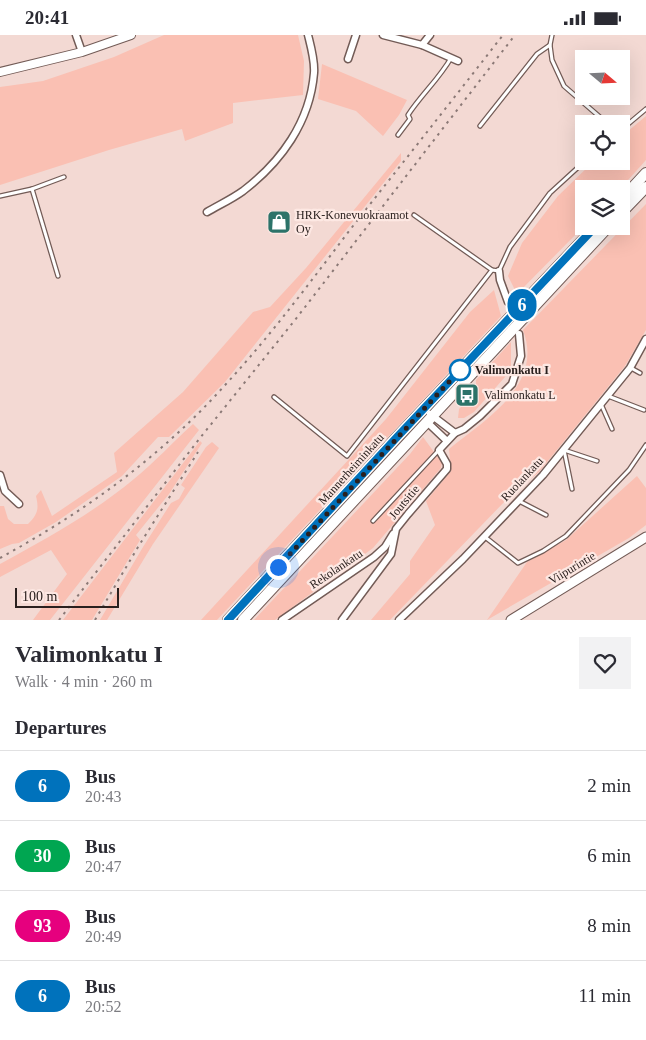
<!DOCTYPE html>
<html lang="en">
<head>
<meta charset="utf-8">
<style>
	body { margin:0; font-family:Georgia,serif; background:#f2f2f3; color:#2b2b33; height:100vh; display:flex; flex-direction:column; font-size:19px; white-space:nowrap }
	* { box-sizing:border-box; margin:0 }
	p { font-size:16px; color:#7c7c81 }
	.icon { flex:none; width:28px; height:28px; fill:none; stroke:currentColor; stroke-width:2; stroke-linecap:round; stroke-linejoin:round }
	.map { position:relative; height:585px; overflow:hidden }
	.details { display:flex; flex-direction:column; background:#fff; flex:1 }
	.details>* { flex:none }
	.badge { padding:0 10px; border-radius:16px; font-size:18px; line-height:32px }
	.needle { width:32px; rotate:109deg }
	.buttons { position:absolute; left:575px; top:15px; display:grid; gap:10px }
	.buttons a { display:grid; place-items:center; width:55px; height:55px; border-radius:0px; background:#fff; box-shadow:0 5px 20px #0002; font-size:25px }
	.scale { position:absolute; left:15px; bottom:12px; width:104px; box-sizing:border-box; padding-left:5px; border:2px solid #2a201e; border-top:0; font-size:14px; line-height:18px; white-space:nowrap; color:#2a201e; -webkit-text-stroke:4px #fde8e3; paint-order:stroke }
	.you { position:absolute; width:25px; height:25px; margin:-12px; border:4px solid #fff; border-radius:50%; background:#1a73e8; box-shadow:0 0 0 8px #1a73e833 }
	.map>.badge { position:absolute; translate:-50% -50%; box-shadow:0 0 0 2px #fff }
	h2 { padding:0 15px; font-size:19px; line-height:45px }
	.round { display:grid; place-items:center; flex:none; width:52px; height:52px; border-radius:0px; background:#f2f2f3 }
	.head { display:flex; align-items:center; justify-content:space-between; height:85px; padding:0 15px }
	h1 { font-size:24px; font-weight:600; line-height:38px }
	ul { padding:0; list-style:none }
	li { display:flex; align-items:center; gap:15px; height:70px; padding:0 15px; border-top:1px solid #e1e1e2 }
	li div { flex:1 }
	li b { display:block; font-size:19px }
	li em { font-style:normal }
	li .badge { min-width:55px; font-weight:700; text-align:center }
	.status { display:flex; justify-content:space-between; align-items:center; height:35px; padding:0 25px; background:#fff; direction:ltr }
	.status svg { height:14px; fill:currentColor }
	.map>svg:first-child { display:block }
</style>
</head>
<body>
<div class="status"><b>20:41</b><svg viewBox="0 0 49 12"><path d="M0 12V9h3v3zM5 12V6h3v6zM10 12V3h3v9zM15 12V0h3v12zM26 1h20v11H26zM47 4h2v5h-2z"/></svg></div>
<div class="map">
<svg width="646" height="585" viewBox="0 0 646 585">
	<rect width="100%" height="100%" fill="#f3d9d3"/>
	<g fill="#fac0b3">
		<polygon points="164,0 298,0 304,26 303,60 233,68 233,88 185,106 182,94 109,115 0,150 0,52 43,46 114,22"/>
		<polygon points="322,29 407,65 399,80 383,101 356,76 318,64"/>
		<polygon points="646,81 646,125 620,154 584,154 584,191 517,259 508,241 522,208 558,161 594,126 621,126 621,102"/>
		<path d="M 401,118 L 401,126 L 225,347 L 169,402 L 158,402 L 122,441 L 56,487 L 19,508 L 12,509 L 0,514 L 0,471 L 4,471 L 8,484 L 14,489 L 28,489 C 38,479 39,474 36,461 L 41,455 L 52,481 L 117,437 L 114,418 L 183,357 L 253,277 L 270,272 L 306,233 Z"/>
		<path d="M 646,169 L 646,295 L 625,331 L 539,437 L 508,463 L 390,585 L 371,585 L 410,539 L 410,526 L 435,490 L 426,466 L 451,436 L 449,414 C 486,384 544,350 523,295 Z"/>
		<polygon points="494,255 501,281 217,585 201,585 386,384 470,277"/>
		<polygon points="511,307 511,331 505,342 474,377 464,383 458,383 459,374 476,357 476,345"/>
		<path d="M 193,389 L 199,395 L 50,585 L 33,585 L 67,539 L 51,515 L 0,542 L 0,529 C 46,504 93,478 134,444 C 155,427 173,407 193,389 Z"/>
		<polygon points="423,402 442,428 441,433 373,513 275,585 254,585 410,419"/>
		<polygon points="200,406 202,408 169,459 136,500 140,505 92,585 63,585"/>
		<polygon points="212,407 219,413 153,509 107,585 100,585 143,512 171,468 179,464 185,453 181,450 206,412"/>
		<polygon points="637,441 646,453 646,490 629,503 487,585 527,527 566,505"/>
	</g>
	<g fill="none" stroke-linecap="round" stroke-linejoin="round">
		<g stroke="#725b56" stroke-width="5.5">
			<g id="service">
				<polyline points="552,0 550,10 552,25 564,51 608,89"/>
				<polyline points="480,91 537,19 550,10"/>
				<polyline points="621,95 646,74"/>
				<path d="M 398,100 L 410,84 L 408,80 C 421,60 439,44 451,23"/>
				<polyline points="32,154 58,241"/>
				<polyline points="0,161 32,154 64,142"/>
				<polyline points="414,180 492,235 499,236 510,212 550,158 585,126"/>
				<polyline points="631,333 640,338"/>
				<polyline points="608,361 644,375"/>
				<polyline points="274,362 347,421 492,235"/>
				<polyline points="601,369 612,394"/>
				<polyline points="564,415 572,454"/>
				<polyline points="564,415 597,426"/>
				<polyline points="519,466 546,480"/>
				<polyline points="373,486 438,416"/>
				<polyline points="485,502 518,528 543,516 566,501 629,435 646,410"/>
			</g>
		</g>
		<g stroke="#725b56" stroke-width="9">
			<g id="minor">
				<polyline points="76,0 82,17"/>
				<polyline points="383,0 422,10 458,26"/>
				<polyline points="422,10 430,0"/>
				<polyline points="348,24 356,0"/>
				<path d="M 207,177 C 219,170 232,164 243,156 C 281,127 310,87 314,38 C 315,26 311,12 308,0"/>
				<polyline points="499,236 500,245 508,267"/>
				<polyline points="430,379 455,398"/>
				<polyline points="426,386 447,406"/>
				<polyline points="0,440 5,456 19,469"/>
				<polyline points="282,585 374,522 385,512 393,499"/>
				<polyline points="342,585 391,519 396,494 408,479 447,434 447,429 439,415 455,398 464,394 480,381 512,349 521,321 519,299"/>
				<polyline points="399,585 463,524 543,440 630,333 646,304"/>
			</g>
		</g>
		<g stroke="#725b56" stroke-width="10">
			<polyline id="tertiary" points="0,37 82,17 131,0"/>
		</g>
		<g stroke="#725b56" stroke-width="11">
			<polyline id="secondary" points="511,585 646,502"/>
		</g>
		<g stroke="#725b56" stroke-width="12">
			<g id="primary">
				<polyline points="621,165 646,138"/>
				<polyline points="621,178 646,152"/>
				<polyline points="228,585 398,401 596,191"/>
				<polyline points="243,585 609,191"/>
			</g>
		</g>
		<use href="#service" stroke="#fff" stroke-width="3"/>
		<use href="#minor" stroke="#fff" stroke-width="6"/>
		<use href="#tertiary" stroke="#fff" stroke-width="8"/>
		<use href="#secondary" stroke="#fff" stroke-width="9"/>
		<use href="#primary" stroke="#fff" stroke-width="10"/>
		<g stroke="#8b7976" stroke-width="2" stroke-dasharray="2.5 5" stroke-linecap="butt">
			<path d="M 0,523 C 84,477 162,421 226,349 C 273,298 314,242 356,187 C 405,125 454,63 503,0"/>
			<polyline points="59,585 200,403 295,285 515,0"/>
			<polyline points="95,585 138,512 198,417"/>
		</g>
	</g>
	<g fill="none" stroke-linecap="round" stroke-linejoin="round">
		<g stroke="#fff" stroke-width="11">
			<polyline id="line" points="228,585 398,401 596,191"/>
		</g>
		<use href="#line" stroke="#0072bc" stroke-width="8"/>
		<polyline stroke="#2a201e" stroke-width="5" stroke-dasharray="0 9" points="278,532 460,335"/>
	</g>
	<defs>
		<g id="shop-square" transform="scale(1.25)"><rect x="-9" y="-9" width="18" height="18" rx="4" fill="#2c7369" stroke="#fde8e3"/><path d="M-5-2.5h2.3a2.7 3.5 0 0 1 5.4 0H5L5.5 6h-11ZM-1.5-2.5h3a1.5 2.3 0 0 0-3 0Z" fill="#fff"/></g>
		<g id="bus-square" transform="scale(1.25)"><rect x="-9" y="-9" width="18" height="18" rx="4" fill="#2c7369" stroke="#fde8e3"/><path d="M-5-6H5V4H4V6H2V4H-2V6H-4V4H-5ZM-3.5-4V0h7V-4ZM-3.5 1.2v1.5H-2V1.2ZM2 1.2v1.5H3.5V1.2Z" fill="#fff"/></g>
	</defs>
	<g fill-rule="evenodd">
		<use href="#shop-square" x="279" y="187"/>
		<use href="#bus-square" x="467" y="360"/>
	</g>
	<circle fill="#fff" stroke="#0072bc" stroke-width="2.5" cx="460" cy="335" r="10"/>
	<g text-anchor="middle" stroke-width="4.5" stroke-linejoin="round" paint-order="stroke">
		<g font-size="12" fill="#2a201e" stroke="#fde8e3" text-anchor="start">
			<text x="296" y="184">HRK-Konevuokraamot<tspan x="296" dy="14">Oy</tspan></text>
			<text x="484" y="364">Valimonkatu L</text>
		</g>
		<g font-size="12" font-weight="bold" fill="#2a201e" stroke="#fde8e3" text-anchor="start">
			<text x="475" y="339">Valimonkatu I</text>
		</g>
		<g font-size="12" fill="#2a201e" stroke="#fde8e3">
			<text transform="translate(351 434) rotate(-48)" y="4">Mannerheiminkatu</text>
			<text transform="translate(522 444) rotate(-47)" y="4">Ruolankatu</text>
			<text transform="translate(404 467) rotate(-50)" y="4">Joutsitie</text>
			<text transform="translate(572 533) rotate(-31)" y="4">Viipurintie</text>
			<text transform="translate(336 534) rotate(-34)" y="4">Rekolankatu</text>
		</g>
	</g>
</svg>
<div class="buttons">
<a><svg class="needle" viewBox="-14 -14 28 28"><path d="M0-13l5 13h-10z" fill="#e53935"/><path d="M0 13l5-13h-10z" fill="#7c7c81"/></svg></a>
<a><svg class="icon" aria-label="locate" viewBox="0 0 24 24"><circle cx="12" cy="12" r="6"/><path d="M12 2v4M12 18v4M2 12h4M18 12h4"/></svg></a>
<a><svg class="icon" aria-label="layers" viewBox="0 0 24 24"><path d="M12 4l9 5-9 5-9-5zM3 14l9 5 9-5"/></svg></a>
</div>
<div class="scale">100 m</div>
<div class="you" style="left:278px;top:532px"></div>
<b class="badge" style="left:522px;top:270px;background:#0072bc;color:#fff">6</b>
</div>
<section class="details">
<div class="head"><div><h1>Valimonkatu I</h1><p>Walk · 4 min · 260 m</p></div><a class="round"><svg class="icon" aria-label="heart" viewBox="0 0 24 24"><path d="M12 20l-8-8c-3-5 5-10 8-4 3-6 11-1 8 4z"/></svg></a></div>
<h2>Departures</h2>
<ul>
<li><span class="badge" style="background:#0072bc;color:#fff">6</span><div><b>Bus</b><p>20:43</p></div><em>2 min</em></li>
<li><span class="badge" style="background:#00a651;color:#fff">30</span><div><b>Bus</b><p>20:47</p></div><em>6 min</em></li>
<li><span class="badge" style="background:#e6007e;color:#fff">93</span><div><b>Bus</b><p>20:49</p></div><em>8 min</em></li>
<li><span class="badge" style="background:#0072bc;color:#fff">6</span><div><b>Bus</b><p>20:52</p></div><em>11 min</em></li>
</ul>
</section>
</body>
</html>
